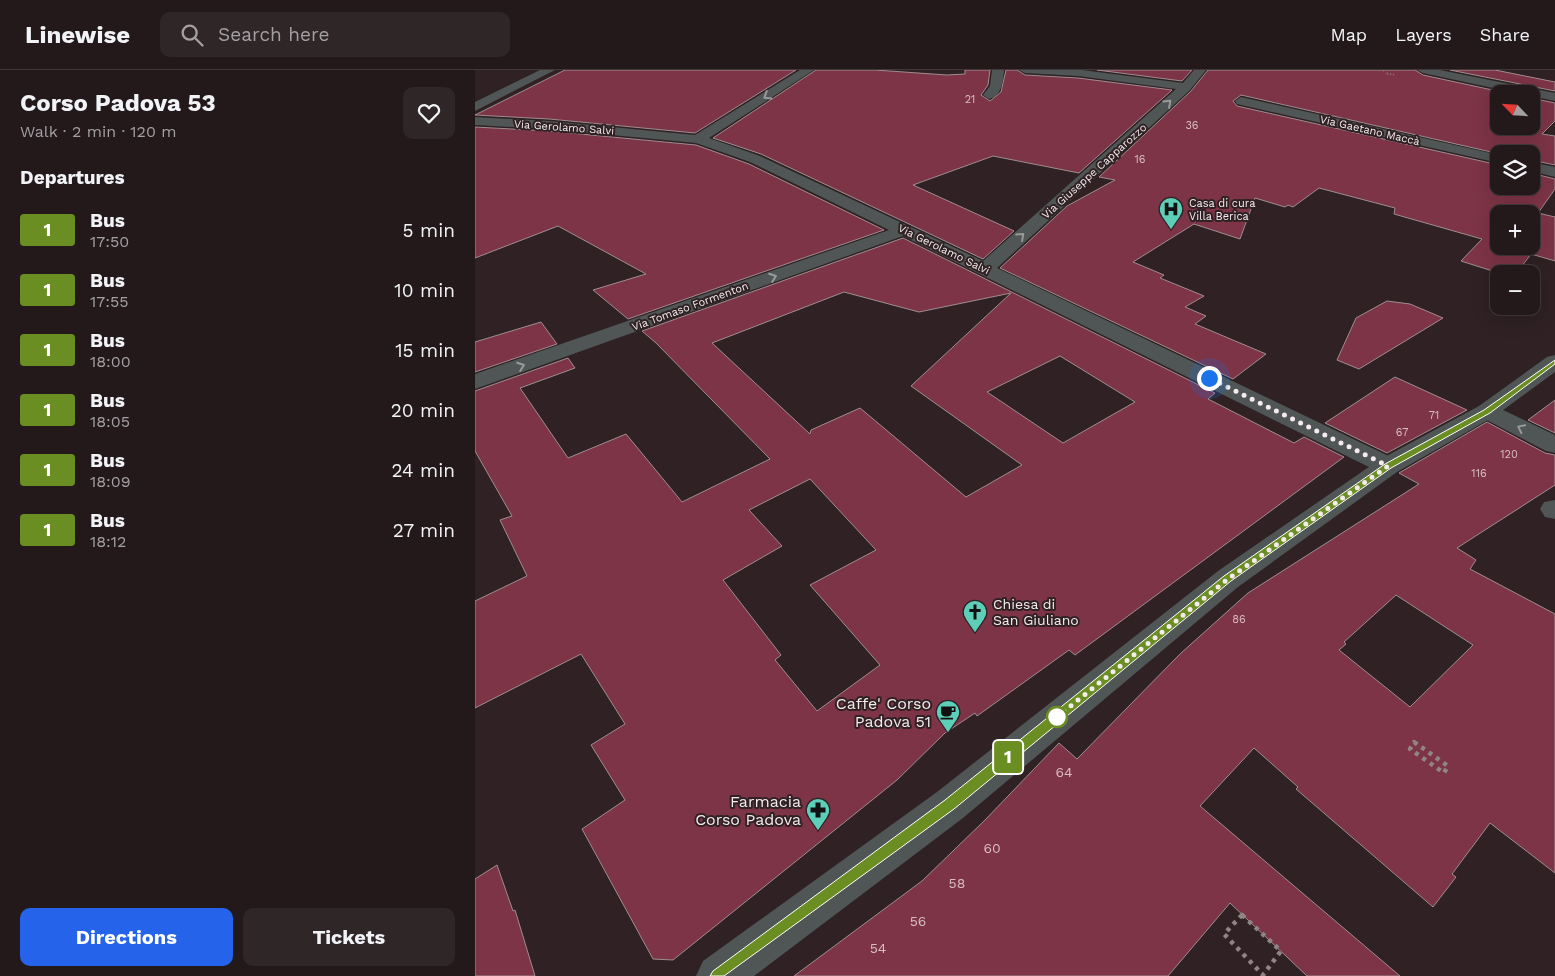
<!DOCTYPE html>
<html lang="en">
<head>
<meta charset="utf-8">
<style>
	body { margin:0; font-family:"Work Sans",sans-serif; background:#2f2628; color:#f1f3f6; height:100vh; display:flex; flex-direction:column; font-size:19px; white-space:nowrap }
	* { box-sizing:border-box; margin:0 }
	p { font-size:16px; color:#a3a0a3 }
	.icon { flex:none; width:28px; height:28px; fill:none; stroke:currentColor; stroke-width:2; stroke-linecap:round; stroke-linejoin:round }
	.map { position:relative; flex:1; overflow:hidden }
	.sheet { display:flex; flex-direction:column; background:#23191b; width:475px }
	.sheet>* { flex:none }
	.badge { padding:0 10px; border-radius:4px; font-size:18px; line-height:32px }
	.needle { width:32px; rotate:295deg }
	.buttons { position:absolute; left:1015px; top:15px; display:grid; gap:10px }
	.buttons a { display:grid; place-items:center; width:50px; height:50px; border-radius:10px; background:#23191b; box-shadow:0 5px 20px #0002,0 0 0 1px #40383a; font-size:25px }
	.you { position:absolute; width:25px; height:25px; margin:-12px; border:4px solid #fff; border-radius:50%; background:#1a73e8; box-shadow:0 0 0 8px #1a73e833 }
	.map>.badge { position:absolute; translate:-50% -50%; box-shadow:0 0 0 2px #fff }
	h2 { padding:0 20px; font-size:19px; line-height:45px }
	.round { display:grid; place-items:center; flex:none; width:52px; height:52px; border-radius:10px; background:#2f2628 }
	.summary { display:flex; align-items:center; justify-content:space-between; height:85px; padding:0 20px }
	h1 { font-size:24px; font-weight:700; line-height:38px }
	.action { display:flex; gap:10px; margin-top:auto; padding:10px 20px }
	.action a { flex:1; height:58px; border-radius:10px; background:#2563eb; color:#fff; font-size:20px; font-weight:700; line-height:58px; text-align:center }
	.action a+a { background:#2f2628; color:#f1f3f6 }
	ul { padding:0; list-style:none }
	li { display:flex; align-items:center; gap:15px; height:60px; padding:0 20px }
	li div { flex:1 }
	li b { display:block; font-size:19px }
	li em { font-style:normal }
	li .badge { min-width:55px; font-weight:700; text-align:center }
	header { display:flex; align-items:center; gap:30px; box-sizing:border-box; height:70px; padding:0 25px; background:#23191b; border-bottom:1px solid #40383a }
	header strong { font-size:24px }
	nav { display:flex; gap:28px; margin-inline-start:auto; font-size:18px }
	.search { width:350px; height:45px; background:#2f2628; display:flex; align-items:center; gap:12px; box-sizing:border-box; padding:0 18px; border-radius:10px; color:#a3a0a3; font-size:19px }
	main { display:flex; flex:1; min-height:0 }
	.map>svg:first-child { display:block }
</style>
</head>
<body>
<header>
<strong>Linewise</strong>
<div class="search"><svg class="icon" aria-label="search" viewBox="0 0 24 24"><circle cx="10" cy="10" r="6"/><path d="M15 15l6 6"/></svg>Search here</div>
<nav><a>Map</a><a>Layers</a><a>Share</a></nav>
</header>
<main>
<section class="sheet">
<div class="summary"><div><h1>Corso Padova 53</h1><p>Walk · 2 min · 120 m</p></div><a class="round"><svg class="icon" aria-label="heart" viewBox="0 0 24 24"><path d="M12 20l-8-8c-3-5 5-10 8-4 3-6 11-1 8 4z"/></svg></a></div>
<h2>Departures</h2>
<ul>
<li><span class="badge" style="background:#6b8e23;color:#fff">1</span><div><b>Bus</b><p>17:50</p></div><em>5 min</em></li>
<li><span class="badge" style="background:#6b8e23;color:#fff">1</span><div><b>Bus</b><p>17:55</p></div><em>10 min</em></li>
<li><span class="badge" style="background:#6b8e23;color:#fff">1</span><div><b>Bus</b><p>18:00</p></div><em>15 min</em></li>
<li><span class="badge" style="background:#6b8e23;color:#fff">1</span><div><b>Bus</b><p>18:05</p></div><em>20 min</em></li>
<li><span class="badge" style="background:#6b8e23;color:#fff">1</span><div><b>Bus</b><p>18:09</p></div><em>24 min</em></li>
<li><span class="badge" style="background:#6b8e23;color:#fff">1</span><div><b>Bus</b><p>18:12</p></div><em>27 min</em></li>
</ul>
<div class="action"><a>Directions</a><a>Tickets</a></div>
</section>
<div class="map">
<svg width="1080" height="906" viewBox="0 0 1080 906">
	<rect width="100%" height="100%" fill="#2f2124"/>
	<g fill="#7c3446" stroke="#9f8e90" fill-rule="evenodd">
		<polygon points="90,0 321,0 220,63 74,49 0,45"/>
		<polygon points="341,0 400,0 472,5 490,4 490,0 515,0 513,15 506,25 515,31 526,22 531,0 542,0 550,5 603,8 697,20 604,103 518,86 438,115 539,161 508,189 286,84 238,68"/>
		<polygon points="622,0 717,0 707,11"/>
		<path d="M 733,0 L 940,0 L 948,5 L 1036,24 L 1024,24 L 1024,56 L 1056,56 L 1056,28 L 1080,33 L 1080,51 L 1067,64 L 1080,66 L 1080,95 L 1056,90 L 1056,84 L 1025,84 L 766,25 L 758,31 L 762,36 L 1024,95 L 1024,116 L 1056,116 L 1056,103 L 1080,109 L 1080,119 L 1063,143 L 1080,147 L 1080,191 L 1056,184 L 1041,204 L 1027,204 L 986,191 L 1007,169 L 919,144 L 920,138 L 844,118 L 818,137 L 813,135 L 810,137 L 780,128 L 765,169 L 719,154 L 658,192 L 689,205 L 685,208 L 729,226 L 710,237 L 731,246 L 720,254 L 791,284 L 758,309 L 525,198 L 592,136 L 640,110 L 624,107 L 716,21 ZM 1024,144 L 1056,144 L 1056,176 L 1024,176 Z"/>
		<polygon points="975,0 1020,0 1080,12 1080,21"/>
		<polygon points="0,57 74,61 221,75 274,94 409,160 153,249 118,220 171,204 83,156 0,188"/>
		<path d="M 428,168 L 740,323 L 733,329 L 819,373 L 829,367 L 869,387 L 600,585 L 594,580 L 502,646 L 500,643 L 470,663 L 422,710 L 198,890 L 178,889 L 107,759 L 150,730 L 116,675 L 150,654 L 106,584 L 0,638 L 0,531 L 52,506 L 25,450 L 37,446 L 0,381 L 0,321 L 93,288 L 100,298 L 45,318 L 93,388 L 151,364 L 207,432 L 295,389 L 181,273 L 167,261 ZM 369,222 L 444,242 L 536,223 L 436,316 L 547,395 L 491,427 L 385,338 L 336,360 L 335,364 L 237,273 ZM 585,286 L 660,332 L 588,373 L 512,322 ZM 335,409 L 401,480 L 335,515 L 405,595 L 342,641 L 300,590 L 306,585 L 248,510 L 307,476 L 274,440 Z"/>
		<polygon points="912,231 935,234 968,248 884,299 862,290 881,248"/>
		<polygon points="66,252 82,274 0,302 0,272"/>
		<polygon points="920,307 992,340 912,383 850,353"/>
		<polygon points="1080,330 1080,363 1053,350"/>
		<path d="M 1012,352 L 1070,383 L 1080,385 L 1080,415 L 982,478 L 1001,490 L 995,499 L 1080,544 L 1080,803 L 1015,753 L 977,804 L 981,807 L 958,837 L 821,719 L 823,717 L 779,678 L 725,736 L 925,906 L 832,906 L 755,833 L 693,906 L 319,906 L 447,811 L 510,750 L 584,673 L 602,689 L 705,584 L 773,523 L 944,414 L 924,403 ZM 921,525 L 998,575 L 935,637 L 864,580 L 871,574 L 869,572 Z"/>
		<polygon points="22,795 38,841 40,840 60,906 0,906 0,809"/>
	</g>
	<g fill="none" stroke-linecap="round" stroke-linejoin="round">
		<g stroke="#908486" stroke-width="1" stroke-dasharray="1 2" stroke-linecap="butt">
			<polyline points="908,1 912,0"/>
			<polygon points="912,3 920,5 911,4"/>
		</g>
		<g stroke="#908486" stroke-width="4.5" stroke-dasharray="4 5" stroke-linecap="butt">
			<polygon points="939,672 973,696 969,703 935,679"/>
			<polygon points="767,845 806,881 788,905 749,864"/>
		</g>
		<g fill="#4f5655" fill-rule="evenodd">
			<polygon points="325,0 339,0 234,68 285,86 508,191 701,19 603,6 550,3 544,0 607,0 708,13 719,0 731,0 715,20 522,198 922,390 926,396 922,402 913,404 904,402 428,166 0,319 0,304 414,160 275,92 221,73 74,59 0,55 0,47 74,51 220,65"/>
			<path d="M 517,0 L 529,0 C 528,11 527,26 514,29 L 508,25 L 515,16 Z"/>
			<polygon points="942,0 965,0 1080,23 1080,31 1056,26 1056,24 1046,24 948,3"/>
			<polygon points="766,27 1024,85 1024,93 762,34 760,31"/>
			<polygon points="1056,92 1080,97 1080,107 1056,101"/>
			<polygon points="1012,334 1020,336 1080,365 1080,383 1071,381 1004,346 1000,341 1004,336"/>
			<polygon points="1080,430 1080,449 1070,447 1065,439 1069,432"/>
		</g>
		<g fill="#4f5655" fill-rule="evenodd">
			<polygon points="65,0 80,0 0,41 0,32"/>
			<polygon points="1080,285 1080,302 1020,346 922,402 763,517 488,748 279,906 221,906 228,891 462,722 743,501 904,390 1004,336 1072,287"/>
		</g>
	</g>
	<defs><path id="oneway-chevron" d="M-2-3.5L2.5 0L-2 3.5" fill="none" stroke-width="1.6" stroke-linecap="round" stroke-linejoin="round" transform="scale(1.25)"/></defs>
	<g stroke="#9a9999">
		<use href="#oneway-chevron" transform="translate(292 26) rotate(148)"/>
		<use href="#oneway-chevron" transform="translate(693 33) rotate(-43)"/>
		<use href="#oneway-chevron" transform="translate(546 166) rotate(-42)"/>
		<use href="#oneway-chevron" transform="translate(298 207) rotate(-20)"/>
		<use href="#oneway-chevron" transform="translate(46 296) rotate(-20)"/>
		<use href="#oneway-chevron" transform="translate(1046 358) rotate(-154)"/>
	</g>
	<polygon fill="#6b8e23" stroke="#fff" points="1080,290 1080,294 1015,343 916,398 756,511 479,739 249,906 235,906 238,901 470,730 749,506 910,394 1009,340"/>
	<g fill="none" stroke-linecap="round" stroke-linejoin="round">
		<polyline stroke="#f5ebec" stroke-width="5" stroke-dasharray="0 9" points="582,647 753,509 913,396 734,308"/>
	</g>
	<defs>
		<g id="hospital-pin" transform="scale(1.25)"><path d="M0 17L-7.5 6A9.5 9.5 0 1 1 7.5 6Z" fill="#5dceb8" stroke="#2f2124"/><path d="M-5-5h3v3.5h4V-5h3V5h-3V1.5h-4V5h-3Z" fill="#111"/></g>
		<g id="church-pin" transform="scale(1.25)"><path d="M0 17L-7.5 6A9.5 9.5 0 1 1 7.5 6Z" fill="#5dceb8" stroke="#2f2124"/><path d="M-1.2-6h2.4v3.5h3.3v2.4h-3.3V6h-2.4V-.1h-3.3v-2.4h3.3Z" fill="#111"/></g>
		<g id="cafe-pin" transform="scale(1.25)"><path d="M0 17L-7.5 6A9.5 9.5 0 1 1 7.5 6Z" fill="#5dceb8" stroke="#2f2124"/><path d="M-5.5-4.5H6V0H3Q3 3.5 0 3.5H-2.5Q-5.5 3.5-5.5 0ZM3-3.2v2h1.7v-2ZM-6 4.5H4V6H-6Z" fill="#111"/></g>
		<g id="pharmacy-pin" transform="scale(1.25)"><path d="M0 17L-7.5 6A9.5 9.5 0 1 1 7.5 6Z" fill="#5dceb8" stroke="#2f2124"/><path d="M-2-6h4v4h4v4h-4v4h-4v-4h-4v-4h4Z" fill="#111"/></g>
	</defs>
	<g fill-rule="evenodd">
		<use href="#hospital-pin" x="696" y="139"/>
		<use href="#church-pin" x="500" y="542"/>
		<use href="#cafe-pin" x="473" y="642"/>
		<use href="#pharmacy-pin" x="343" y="740"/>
	</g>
	<circle fill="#fff" stroke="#6b8e23" stroke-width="2.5" cx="582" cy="647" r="10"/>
	<g text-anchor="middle" stroke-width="4" stroke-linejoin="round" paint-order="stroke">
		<g font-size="11" fill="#d7bdc2">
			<text x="495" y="33">21</text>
			<text x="717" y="59">36</text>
			<text x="665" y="93">16</text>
			<text x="959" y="349">71</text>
			<text x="927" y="366">67</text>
			<text x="1034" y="388">120</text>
			<text x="1004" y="407">116</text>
			<text x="764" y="553">86</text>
		</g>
		<g font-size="11" fill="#f5ebec" stroke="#2f2124">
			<text transform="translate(89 57) rotate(4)" y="4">Via Gerolamo Salvi</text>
			<text transform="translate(895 60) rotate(13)" y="4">Via Gaetano Maccà</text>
			<text transform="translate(619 101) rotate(-42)" y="4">Via Giuseppe Capparozzo</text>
			<text transform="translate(469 179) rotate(26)" y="4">Via Gerolamo Salvi</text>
			<text transform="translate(215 236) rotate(-20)" y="4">Via Tomaso Formenton</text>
		</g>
		<g font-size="11" fill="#f5ebec" stroke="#2f2124" text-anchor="start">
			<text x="714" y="137">Casa di cura<tspan x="714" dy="13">Villa Berica</tspan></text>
		</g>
		<g font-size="14" fill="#f5ebec" stroke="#2f2124" text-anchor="start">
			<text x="518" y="539">Chiesa di<tspan x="518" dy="16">San Giuliano</tspan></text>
		</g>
		<g font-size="14" fill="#d7bdc2">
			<text x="589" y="707">64</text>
			<text x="517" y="783">60</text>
			<text x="482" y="818">58</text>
			<text x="443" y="856">56</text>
			<text x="403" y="883">54</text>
		</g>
		<g font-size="16" fill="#f5ebec" stroke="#2f2124" text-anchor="end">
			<text x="456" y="639">Caffe' Corso<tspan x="456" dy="18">Padova 51</tspan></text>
			<text x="326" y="737">Farmacia<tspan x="326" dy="18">Corso Padova</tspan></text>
		</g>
	</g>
</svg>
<div class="buttons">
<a><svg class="needle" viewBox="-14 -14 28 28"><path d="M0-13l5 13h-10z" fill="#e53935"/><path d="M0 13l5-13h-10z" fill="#a3a0a3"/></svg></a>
<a><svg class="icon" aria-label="layers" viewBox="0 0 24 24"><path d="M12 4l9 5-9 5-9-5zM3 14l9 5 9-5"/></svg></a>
<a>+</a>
<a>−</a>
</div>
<div class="you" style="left:734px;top:308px"></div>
<b class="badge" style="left:533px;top:687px;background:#6b8e23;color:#fff">1</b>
</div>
</main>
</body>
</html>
